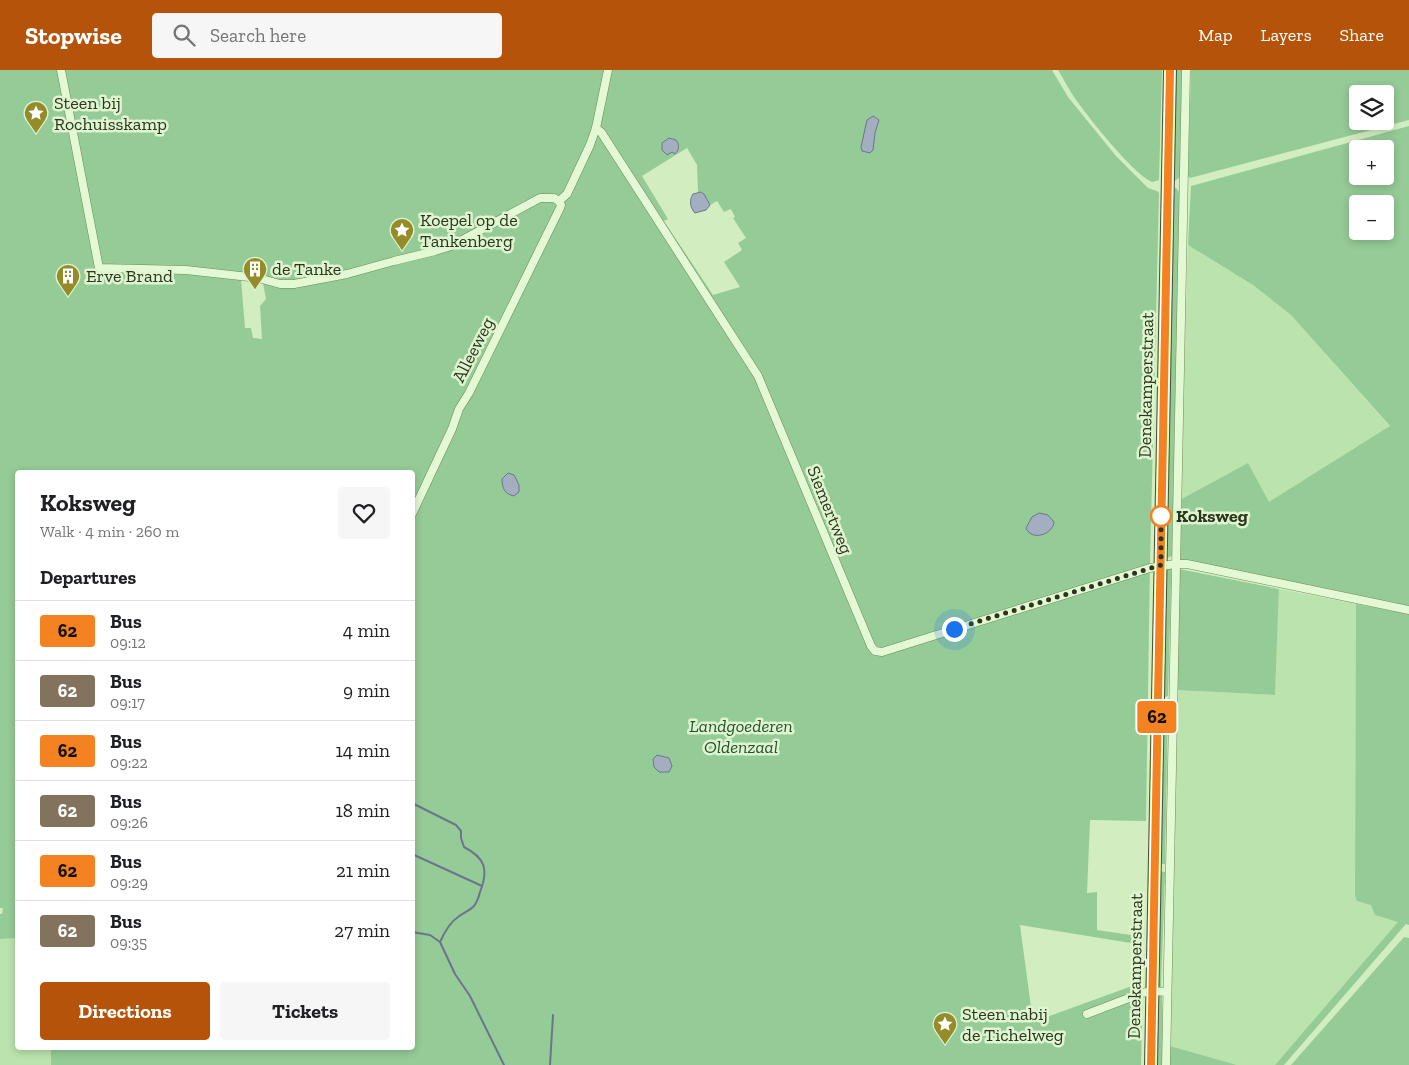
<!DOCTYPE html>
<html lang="en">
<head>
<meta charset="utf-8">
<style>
	body { margin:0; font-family:"Zilla Slab",serif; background:#f6f6f6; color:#202124; height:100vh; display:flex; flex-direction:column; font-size:19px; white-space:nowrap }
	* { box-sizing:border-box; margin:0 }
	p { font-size:16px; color:#757577 }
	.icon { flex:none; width:28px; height:28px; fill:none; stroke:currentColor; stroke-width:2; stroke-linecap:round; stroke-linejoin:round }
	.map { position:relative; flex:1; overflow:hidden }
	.side { position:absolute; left:15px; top:400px; width:400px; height:580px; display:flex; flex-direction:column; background:#fff; border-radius:5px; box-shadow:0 2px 8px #0003 }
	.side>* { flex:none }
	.badge { padding:0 10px; border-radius:4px; font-size:18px; line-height:32px }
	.tools { position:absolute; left:1349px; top:15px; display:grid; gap:10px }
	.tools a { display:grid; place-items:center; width:45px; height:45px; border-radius:5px; background:#fff; box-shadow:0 2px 8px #0003; font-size:25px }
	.you { position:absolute; width:25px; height:25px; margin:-12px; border:4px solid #fff; border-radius:50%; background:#1a73e8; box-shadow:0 0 0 8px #1a73e833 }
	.map>.badge { position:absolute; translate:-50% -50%; box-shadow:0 0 0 2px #fff }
	h2 { padding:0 25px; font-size:19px; line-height:45px }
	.round { display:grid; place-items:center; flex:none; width:52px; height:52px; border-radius:5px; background:#f6f6f6 }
	.summary { display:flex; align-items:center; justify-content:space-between; height:85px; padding:0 25px }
	h1 { font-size:24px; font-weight:800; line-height:38px }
	.button { display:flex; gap:10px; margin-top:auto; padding:10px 25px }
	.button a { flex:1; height:58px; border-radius:5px; background:#b45309; color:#fff; font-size:20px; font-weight:800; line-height:58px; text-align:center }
	.button a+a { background:#f6f6f6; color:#202124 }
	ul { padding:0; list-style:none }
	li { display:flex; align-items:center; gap:15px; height:60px; padding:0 25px; border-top:1px solid #e0e0e0 }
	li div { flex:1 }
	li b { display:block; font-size:19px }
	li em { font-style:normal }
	li .badge { min-width:55px; font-weight:700; text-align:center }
	header { display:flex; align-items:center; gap:30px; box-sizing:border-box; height:70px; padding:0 25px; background:#b45309; color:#fff }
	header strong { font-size:24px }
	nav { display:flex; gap:28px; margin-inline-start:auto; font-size:18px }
	.search { width:350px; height:45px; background:#f6f6f6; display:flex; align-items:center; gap:12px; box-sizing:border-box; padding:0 18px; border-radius:5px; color:#757577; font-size:19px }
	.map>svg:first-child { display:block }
</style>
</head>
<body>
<header>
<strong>Stopwise</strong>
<div class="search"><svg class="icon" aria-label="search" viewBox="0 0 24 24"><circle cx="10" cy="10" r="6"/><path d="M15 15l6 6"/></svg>Search here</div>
<nav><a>Map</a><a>Layers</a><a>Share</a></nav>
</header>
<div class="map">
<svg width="1409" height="995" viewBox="0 0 1409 995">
	<rect width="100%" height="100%" fill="#d2eec0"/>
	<g fill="#bbe3ae">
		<polygon points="1188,175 1253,215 1291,245 1390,357 1269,432 1180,430"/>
		<polygon points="1279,519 1356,534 1355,826 1356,829 1371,835 1375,845 1399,852 1275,995 1237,995 1170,976 1176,620 1275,625"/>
		<polygon points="17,868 18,978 51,978 51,995 0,995 0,869"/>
	</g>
	<g fill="#95cb97" fill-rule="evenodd">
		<path d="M 0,0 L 1052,0 L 1068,27 L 1116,86 L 1148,118 L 1157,121 L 1159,123 L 1150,494 L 1146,751 L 1090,750 L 1087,823 L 1097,822 L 1097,860 L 1144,867 L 1143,875 L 1020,855 L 1033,952 L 1143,912 L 1141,995 L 51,995 L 51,978 L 412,978 L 412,402 L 18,402 L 17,868 L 0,869 L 0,844 L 2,844 L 3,838 L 0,838 ZM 687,78 L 697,95 L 698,122 L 702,122 L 710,135 L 717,131 L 724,142 L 731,139 L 735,147 L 733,148 L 746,168 L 738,173 L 742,180 L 724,192 L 740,217 L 713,225 L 664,151 L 668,149 L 642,106 ZM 241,209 L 263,213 L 266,229 L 260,236 L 262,269 L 253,268 L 251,258 L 245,258 Z"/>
		<path d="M 1058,0 L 1162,0 L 1159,110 L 1153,112 C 1136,108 1083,41 1072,24 C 1067,16 1063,8 1058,0 Z"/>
		<polygon points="1172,0 1182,0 1180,102 1180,107 1175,111 1172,111"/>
		<path d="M 1191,0 L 1409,0 L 1409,50 L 1190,108 L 1188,106 ZM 1358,24 L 1385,24 L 1385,51 L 1358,51 Z"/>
		<path d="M 1409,56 L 1409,536 L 1181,491 L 1179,489 L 1180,430 L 1248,393 L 1269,432 L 1390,356 L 1291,245 L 1253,215 L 1188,175 L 1191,116 ZM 1358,79 L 1385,79 L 1385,106 L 1358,106 ZM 1358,134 L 1385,134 L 1385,161 L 1358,161 Z"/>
		<polygon points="1173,118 1176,118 1180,123 1181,143 1176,290 1172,486 1167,488 1164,487"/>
		<polygon points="1168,497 1171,499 1171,513 1168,626 1162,628 1162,503"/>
		<polygon points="1179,499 1279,519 1275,625 1176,620"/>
		<polygon points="1356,534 1409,544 1409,855 1406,854 1284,995 1275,995 1398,852 1375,845 1371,835 1357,831 1355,826"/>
		<polygon points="1162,634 1164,634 1168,637 1165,794 1158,794"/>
		<polygon points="1159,801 1165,802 1165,803 1161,917 1158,917"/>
		<polygon points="1404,867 1409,868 1409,995 1291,995"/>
		<polygon points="1156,925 1162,925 1163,995 1154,995"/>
		<polygon points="1170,976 1237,995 1169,995"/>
	</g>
	<g fill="#a3aec0" stroke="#6b768e">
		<polygon points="873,46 879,50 875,63 873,80 870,83 862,81 861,77 867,50"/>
		<path d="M 669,68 L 676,70 C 680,75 679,80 675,84 L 672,82 L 667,85 L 662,80 L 662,73 Z"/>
		<path d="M 701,122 L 704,124 L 710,135 L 706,140 L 695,143 C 690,138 689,130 693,124 Z"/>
		<path d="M 508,403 L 514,405 L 519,415 L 519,422 L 514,426 C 505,424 502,419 502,409 Z"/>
		<path d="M 1039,443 L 1048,445 L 1054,452 C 1053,464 1032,472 1026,458 L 1032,447 Z"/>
		<polygon points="657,685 669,688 672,696 669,702 659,702 654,697 653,689"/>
	</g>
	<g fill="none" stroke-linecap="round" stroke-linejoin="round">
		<g stroke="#6b768e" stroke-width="2">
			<path d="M 412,733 L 456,755 L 461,761 L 461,768 L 464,777 C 485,788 489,799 480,822 C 479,826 477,832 474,836 C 469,841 463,843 458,847 C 449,853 444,863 440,872 L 455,904 L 470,926 L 504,995"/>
			<polyline points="412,784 482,816"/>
			<polyline points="412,862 430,865 440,872"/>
			<polyline points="550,995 553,945"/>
		</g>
		<g stroke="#728758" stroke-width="9">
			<g id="minor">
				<polyline points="61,0 99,198 186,200 258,208 280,214 294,214 347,204 394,191 435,181 451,176 540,128 554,128 559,131"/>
				<polyline points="596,58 601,62 758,306 871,576 875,581 882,582 1150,498 1175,494 1187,494 1409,540"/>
				<polyline points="559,131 567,124 590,75 596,58 608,0"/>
				<polyline points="412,444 452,359 459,339 469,323 560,138 561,135 559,131"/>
				<polyline points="1087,944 1142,923 1152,921 1167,922"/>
				<polyline points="1166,995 1186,0"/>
			</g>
		</g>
		<g stroke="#45542d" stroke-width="14">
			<polyline id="primary" points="1151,995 1170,0"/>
		</g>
		<use href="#minor" stroke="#e2f9d4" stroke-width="8"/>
		<use href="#primary" stroke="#bbf198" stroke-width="12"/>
	</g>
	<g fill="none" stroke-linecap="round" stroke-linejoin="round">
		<g stroke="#fff" stroke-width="11">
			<polyline id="line" points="1151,995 1170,0"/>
		</g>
		<use href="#line" stroke="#f58220" stroke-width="8"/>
		<polyline stroke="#2c361d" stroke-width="5" stroke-dasharray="0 9" points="954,559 1161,495 1161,446"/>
	</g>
	<defs>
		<g id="sight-pin" transform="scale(1.25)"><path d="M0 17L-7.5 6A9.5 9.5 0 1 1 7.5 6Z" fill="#958c29" stroke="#def5d0"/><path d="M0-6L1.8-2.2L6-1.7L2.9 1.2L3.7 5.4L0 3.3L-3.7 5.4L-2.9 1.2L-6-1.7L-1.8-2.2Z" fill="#fff"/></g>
		<g id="building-pin" transform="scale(1.25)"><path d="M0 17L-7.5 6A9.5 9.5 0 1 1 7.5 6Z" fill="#958c29" stroke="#def5d0"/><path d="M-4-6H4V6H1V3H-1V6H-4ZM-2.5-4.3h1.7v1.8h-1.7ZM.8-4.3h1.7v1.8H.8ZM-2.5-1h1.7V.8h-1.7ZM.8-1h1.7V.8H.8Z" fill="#fff"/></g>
	</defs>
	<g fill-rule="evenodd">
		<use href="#sight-pin" x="36" y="43"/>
		<use href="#sight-pin" x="402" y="160"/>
		<use href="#building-pin" x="255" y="199"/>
		<use href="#building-pin" x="68" y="206"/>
		<use href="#sight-pin" x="945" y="954"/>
	</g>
	<circle fill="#fff" stroke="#f58220" stroke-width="2.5" cx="1161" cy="446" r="10"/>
	<g text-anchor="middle" stroke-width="5" stroke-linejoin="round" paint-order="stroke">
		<g font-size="18" fill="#2c361d" stroke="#def5d0" text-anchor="start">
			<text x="54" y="39">Steen bij<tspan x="54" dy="21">Rochuisskamp</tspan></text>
			<text x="420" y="156">Koepel op de<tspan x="420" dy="21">Tankenberg</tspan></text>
			<text x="272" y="205">de Tanke</text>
			<text x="86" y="212">Erve Brand</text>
			<text x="962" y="950">Steen nabij<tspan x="962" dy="21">de Tichelweg</tspan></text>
		</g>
		<g font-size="18" fill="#2c361d" stroke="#def5d0">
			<text transform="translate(473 280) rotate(-63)" y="6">Alleeweg</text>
			<text transform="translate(1146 315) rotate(-89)" y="6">Denekamperstraat</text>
			<text transform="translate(830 440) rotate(68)" y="6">Siemertweg</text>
			<text transform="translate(1135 896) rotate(-89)" y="6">Denekamperstraat</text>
		</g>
		<g font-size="18" font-weight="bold" fill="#2c361d" stroke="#def5d0" text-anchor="start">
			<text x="1176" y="452">Koksweg</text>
		</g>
		<g font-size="18" font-style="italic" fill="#23532b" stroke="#def5d0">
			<text x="741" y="662">Landgoederen<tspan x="741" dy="21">Oldenzaal</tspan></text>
		</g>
	</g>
</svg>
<div class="tools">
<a><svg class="icon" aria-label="layers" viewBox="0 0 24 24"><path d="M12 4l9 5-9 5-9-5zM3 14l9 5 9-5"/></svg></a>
<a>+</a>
<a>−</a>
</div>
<div class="you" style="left:954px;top:559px"></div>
<b class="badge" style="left:1157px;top:647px;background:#f58220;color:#111">62</b>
<section class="side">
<div class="summary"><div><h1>Koksweg</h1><p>Walk · 4 min · 260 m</p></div><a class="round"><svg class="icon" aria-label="heart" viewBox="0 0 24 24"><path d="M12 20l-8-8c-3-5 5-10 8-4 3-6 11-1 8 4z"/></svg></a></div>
<h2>Departures</h2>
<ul>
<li><span class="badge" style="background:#f58220;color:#111">62</span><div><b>Bus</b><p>09:12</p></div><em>4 min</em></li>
<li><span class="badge" style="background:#83735c;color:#fff">62</span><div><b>Bus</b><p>09:17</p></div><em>9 min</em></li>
<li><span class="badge" style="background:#f58220;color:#111">62</span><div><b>Bus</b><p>09:22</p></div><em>14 min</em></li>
<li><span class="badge" style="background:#83735c;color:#fff">62</span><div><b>Bus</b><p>09:26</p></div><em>18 min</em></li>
<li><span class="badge" style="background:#f58220;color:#111">62</span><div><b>Bus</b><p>09:29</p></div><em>21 min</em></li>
<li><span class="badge" style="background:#83735c;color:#fff">62</span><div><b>Bus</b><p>09:35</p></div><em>27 min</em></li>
</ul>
<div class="button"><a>Directions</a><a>Tickets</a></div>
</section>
</div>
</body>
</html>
